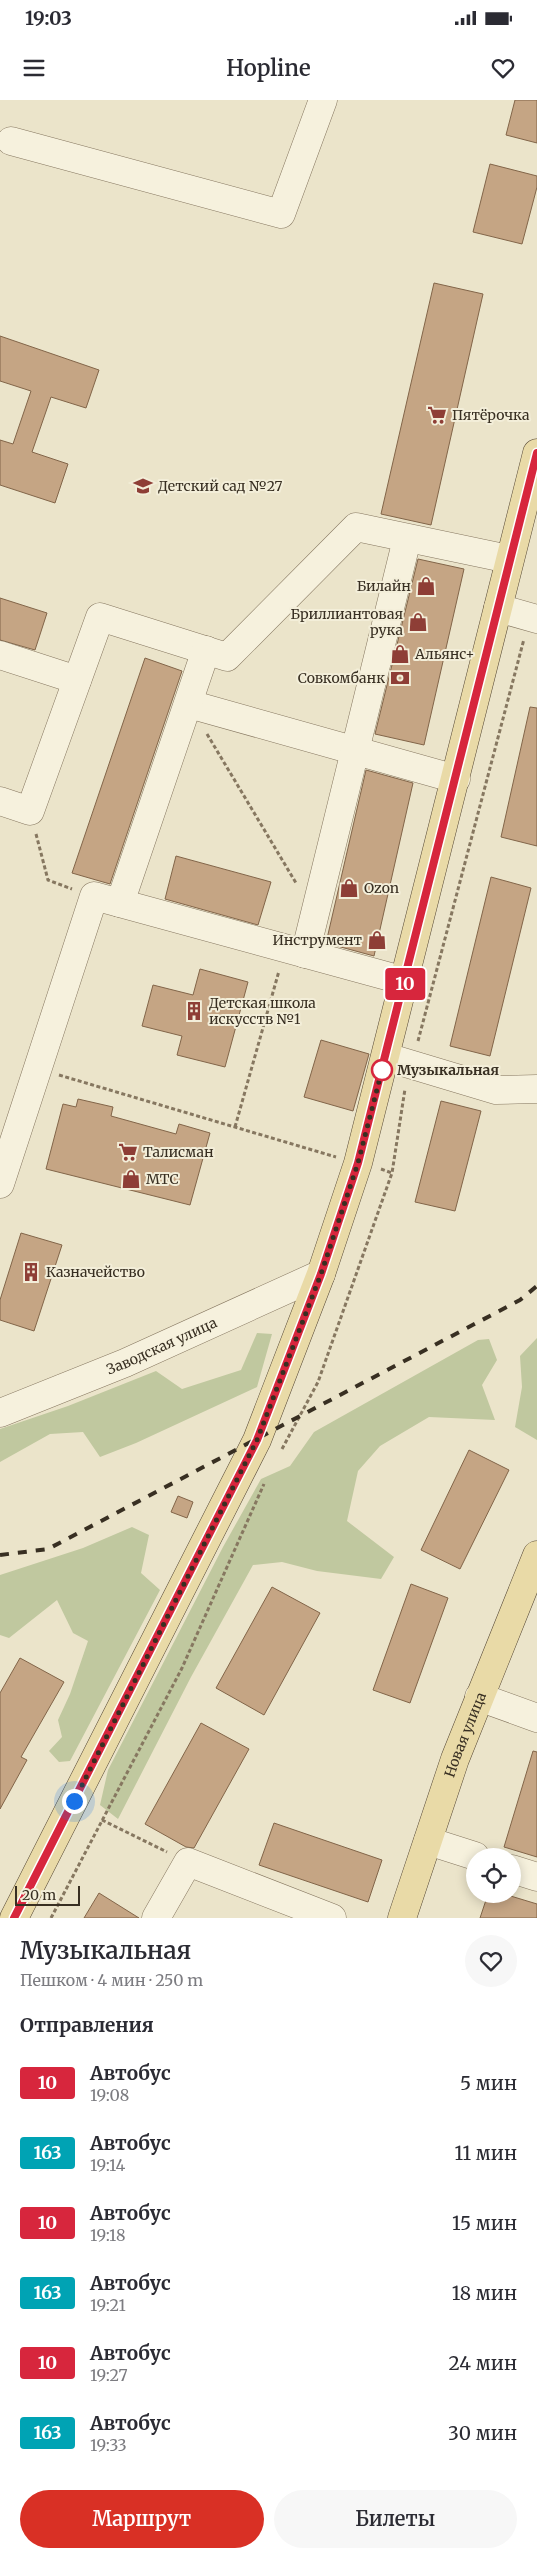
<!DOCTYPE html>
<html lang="ru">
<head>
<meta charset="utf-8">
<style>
	body { margin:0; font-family:Merriweather,serif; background:#f7f7f7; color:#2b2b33; height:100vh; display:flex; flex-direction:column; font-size:19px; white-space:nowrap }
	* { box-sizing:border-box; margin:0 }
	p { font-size:16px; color:#7c7c81 }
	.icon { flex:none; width:28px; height:28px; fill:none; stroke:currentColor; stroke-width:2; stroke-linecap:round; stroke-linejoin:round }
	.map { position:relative; height:1818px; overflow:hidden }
	.panel { display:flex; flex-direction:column; background:#fff; flex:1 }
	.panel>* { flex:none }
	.badge { padding:0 10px; border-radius:4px; font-size:18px; line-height:32px }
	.tools { position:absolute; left:466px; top:1748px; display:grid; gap:10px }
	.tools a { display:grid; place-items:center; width:55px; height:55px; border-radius:50%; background:#fff; box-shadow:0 2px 12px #0003; font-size:25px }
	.scale { position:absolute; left:15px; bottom:12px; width:65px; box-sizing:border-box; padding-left:5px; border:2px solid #382f22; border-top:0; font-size:14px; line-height:18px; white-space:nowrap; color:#382f22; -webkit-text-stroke:4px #f3eed9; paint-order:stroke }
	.you { position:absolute; width:25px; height:25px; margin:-12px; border:4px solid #fff; border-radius:50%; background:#1a73e8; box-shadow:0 0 0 8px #1a73e833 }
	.map>.badge { position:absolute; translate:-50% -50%; box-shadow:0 0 0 2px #fff }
	h2 { padding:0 20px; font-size:19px; line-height:45px }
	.round { display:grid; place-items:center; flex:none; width:52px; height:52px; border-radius:26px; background:#f7f7f7 }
	.headline { display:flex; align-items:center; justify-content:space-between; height:85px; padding:0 20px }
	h1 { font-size:24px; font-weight:600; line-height:38px }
	.action { display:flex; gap:10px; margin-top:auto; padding:10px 20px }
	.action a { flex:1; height:58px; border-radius:30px; background:#d93025; color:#fff; font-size:20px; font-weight:600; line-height:58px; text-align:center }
	.action a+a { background:#f7f7f7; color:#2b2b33 }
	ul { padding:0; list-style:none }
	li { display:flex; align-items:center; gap:15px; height:70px; padding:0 20px }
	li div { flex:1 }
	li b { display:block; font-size:19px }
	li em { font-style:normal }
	li .badge { min-width:55px; font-weight:700; text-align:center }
	.status { display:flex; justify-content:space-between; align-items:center; height:35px; padding:0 25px; background:#fff; direction:ltr }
	.status svg { height:14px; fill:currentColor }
	header { display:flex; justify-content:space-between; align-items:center; height:65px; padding:0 20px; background:#fff; font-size:22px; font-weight:600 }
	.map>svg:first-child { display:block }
</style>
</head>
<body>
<div class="status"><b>19:03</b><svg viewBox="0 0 49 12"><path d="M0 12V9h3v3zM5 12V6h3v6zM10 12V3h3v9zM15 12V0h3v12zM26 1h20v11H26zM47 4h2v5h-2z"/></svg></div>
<header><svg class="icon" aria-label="menu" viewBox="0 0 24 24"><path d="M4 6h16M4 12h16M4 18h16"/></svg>Hopline<svg class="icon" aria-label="heart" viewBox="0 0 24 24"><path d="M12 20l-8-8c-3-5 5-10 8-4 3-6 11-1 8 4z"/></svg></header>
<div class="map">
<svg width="537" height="1818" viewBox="0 0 537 1818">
	<rect width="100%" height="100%" fill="#ebe4ca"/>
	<g fill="#c0c89f">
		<polygon points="257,1233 272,1234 257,1287 136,1343 100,1357 83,1332 50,1334 0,1362 0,1329 68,1306 156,1271 182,1289 241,1270"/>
		<polygon points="537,1238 537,1340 515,1327 522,1287 520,1256"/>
		<polygon points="489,1239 497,1260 482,1285 495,1320 429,1317 380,1346 358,1371 347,1421 394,1457 381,1479 317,1471 282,1462 253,1465 191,1577 118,1719 100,1705 108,1670 223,1447 261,1379 290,1366 314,1332 478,1240"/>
		<polygon points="132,1427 149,1435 141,1473 160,1490 70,1661 59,1662 49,1651 62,1637 58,1620 70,1594 88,1541 73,1533 57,1500 9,1538 0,1535 0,1475 83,1448"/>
	</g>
	<g fill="#c5a584" stroke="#826549">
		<polygon points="515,0 537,0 537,43 506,35"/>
		<polygon points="490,64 537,76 537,87 522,144 473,132"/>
		<polygon points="434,183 483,194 431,425 381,414"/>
		<polygon points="0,236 99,270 86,308 51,297 32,352 68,364 55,403 0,385 0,340 13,344 31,291 0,281"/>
		<polygon points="418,459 464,469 424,645 375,634"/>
		<polygon points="0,498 47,513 35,550 0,540"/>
		<polygon points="145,558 182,571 110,784 72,773"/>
		<polygon points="530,607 537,608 537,746 501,737"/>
		<polygon points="366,670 413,683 374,856 326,843"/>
		<polygon points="176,756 271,782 258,825 165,799"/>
		<polygon points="491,777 531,788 490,956 450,946"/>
		<polygon points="200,869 248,882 225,967 177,955 182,936 142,926 153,885 193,895"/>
		<polygon points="321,940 369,954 353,1011 304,997"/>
		<polygon points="78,999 113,1007 111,1016 176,1034 179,1024 210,1033 190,1105 46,1069 63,1004 76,1007"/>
		<polygon points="441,1001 481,1011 455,1111 415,1102"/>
		<polygon points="21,1133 62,1145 34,1231 0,1220 0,1200"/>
		<polygon points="469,1350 509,1370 460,1469 421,1450"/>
		<polygon points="178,1396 193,1402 187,1418 171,1412"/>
		<polygon points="411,1484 448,1498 410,1603 373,1590"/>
		<polygon points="272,1487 320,1513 264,1615 216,1588"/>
		<polygon points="20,1558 64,1582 21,1657 27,1660 0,1709 0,1593"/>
		<polygon points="201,1623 249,1649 194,1748 186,1747 145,1724"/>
		<polygon points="533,1651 537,1652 537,1757 504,1747"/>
		<polygon points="274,1723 382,1760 368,1802 259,1765"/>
		<polygon points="99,1793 139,1818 84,1818"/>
		<polygon points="488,1794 504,1794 537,1804 537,1818 480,1818"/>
	</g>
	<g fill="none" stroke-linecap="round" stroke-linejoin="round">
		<g stroke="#867760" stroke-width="29">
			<g id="minor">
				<polyline points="11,41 281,114 323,0"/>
				<polyline points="498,508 537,519"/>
				<polyline points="0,555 77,580"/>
				<polyline points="189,604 456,679"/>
				<polyline points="0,701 30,711 100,517 227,557 356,427 509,459"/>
				<polyline points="120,803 206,550"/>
				<polyline points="305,854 407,439"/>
				<polyline points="386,957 496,990 537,989"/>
				<polyline points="0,1084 94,796 405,881"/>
				<path id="s1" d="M 0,1313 L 125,1263 L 321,1174"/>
				<polyline points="479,1597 537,1618"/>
				<polyline points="428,1741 475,1756"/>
				<polyline points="512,1769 537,1777"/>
				<polyline points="156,1818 188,1762 332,1818"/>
			</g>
		</g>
		<g stroke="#544634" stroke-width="29">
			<g id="major">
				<polyline points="14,1818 257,1340 321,1174 358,1063 537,353"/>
				<path id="s2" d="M 402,1818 L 455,1659 L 537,1455"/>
			</g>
		</g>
		<g stroke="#867760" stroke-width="3" stroke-dasharray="4 2.5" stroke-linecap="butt">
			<polyline points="207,634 296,783"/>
			<polyline points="36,734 48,780 72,789"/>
			<polyline points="418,941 524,539"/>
			<polyline points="59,975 336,1057"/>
			<polyline points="235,1027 279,871"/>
			<polyline points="381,1069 392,1073"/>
			<polyline points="282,1349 318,1282 392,1073 405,989"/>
			<polyline points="102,1720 167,1752"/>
			<polyline points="51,1818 182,1568 264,1384"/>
		</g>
		<use href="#minor" stroke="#f6f1dd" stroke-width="28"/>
		<use href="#major" stroke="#e9daa7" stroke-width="28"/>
		<polyline stroke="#382f22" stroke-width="4" stroke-dasharray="9 9" stroke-linecap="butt" points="0,1455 48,1449 520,1200 537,1186"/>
	</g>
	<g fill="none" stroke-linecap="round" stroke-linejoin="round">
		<g stroke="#fff" stroke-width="11">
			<polyline id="line" points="14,1818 257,1340 321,1174 358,1063 537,353"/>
		</g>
		<use href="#line" stroke="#d7263d" stroke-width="8"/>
		<polyline stroke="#382f22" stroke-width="5" stroke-dasharray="0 9" points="74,1701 257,1340 321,1174 358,1063 382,970"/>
	</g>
	<defs>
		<g id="supermarket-bare" transform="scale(1.5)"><path d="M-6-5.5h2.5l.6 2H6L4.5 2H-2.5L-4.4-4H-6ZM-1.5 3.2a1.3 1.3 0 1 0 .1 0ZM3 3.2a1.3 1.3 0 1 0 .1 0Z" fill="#8e3e36" stroke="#f3eed9" stroke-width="2.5" paint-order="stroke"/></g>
		<g id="school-bare" transform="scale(1.5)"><path d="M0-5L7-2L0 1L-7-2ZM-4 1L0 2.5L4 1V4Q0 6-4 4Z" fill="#8e3e36" stroke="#f3eed9" stroke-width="2.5" paint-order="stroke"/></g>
		<g id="shop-bare" transform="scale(1.5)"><path d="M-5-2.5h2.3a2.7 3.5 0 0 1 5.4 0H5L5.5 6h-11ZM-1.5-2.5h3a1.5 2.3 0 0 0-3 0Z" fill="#8e3e36" stroke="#f3eed9" stroke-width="2.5" paint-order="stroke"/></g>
		<g id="bank-bare" transform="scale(1.5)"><path d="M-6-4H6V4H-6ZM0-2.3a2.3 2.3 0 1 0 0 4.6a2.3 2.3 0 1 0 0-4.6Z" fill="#8e3e36" stroke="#f3eed9" stroke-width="2.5" paint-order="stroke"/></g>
		<g id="building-bare" transform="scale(1.5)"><path d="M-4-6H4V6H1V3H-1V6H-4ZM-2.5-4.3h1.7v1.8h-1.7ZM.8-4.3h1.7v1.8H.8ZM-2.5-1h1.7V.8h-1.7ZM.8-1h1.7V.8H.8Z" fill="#8e3e36" stroke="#f3eed9" stroke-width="2.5" paint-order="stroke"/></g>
	</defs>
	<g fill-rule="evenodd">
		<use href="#supermarket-bare" x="437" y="315"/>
		<use href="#school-bare" x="143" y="386"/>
		<use href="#shop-bare" x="426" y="486"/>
		<use href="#shop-bare" x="418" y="522"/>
		<use href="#shop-bare" x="400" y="554"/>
		<use href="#bank-bare" x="400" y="578"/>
		<use href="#shop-bare" x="349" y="788"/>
		<use href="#shop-bare" x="377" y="840"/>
		<use href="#building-bare" x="194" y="911"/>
		<use href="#supermarket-bare" x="128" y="1052"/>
		<use href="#shop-bare" x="131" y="1079"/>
		<use href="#building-bare" x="31" y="1172"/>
	</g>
	<circle fill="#fff" stroke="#d7263d" stroke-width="2.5" cx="382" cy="970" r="10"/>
	<g text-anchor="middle" stroke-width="4" stroke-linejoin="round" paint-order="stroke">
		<g font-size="14" fill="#382f22" stroke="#f3eed9" text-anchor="start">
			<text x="452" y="320">Пятёрочка</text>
			<text x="158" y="391">Детский сад №27</text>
			<text x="411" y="491" text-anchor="end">Билайн</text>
			<text x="403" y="519" text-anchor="end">Бриллиантовая<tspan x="403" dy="16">рука</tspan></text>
			<text x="415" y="559">Альянс+</text>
			<text x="385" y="583" text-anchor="end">Совкомбанк</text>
			<text x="364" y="793">Ozon</text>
			<text x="362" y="845" text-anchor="end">Инструмент</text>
			<text x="209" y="908">Детская школа<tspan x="209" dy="16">искусств №1</tspan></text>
			<text x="143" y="1057">Талисман</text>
			<text x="146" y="1084">МТС</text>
			<text x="46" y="1177">Казначейство</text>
		</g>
		<g font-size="14" font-weight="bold" fill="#382f22" stroke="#f3eed9" text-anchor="start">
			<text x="397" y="975">Музыкальная</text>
		</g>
		<g font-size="14" fill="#382f22" stroke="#f3eed9">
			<text dy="5" stroke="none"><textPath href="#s1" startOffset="175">Заводская улица</textPath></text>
			<text dy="5" stroke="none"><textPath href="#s2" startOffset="194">Новая улица</textPath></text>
		</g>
	</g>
</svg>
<div class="tools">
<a><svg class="icon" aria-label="locate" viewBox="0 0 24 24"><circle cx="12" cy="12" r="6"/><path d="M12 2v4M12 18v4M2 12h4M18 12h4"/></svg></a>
</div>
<div class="scale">20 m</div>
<div class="you" style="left:74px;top:1701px"></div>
<b class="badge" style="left:405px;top:884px;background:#d7263d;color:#fff">10</b>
</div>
<section class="panel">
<div class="headline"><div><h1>Музыкальная</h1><p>Пешком · 4 мин · 250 m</p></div><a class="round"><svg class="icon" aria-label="heart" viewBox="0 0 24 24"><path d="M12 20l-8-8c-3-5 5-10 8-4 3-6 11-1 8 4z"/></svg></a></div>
<h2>Отправления</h2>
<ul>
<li><span class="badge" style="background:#d7263d;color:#fff">10</span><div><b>Автобус</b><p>19:08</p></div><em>5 мин</em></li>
<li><span class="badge" style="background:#00a3b4;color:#fff">163</span><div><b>Автобус</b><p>19:14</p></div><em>11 мин</em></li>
<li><span class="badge" style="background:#d7263d;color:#fff">10</span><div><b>Автобус</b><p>19:18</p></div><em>15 мин</em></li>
<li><span class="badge" style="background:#00a3b4;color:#fff">163</span><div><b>Автобус</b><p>19:21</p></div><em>18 мин</em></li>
<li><span class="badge" style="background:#d7263d;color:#fff">10</span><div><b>Автобус</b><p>19:27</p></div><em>24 мин</em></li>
<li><span class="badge" style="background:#00a3b4;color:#fff">163</span><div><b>Автобус</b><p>19:33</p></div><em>30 мин</em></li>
</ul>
<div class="action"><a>Маршрут</a><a>Билеты</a></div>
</section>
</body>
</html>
